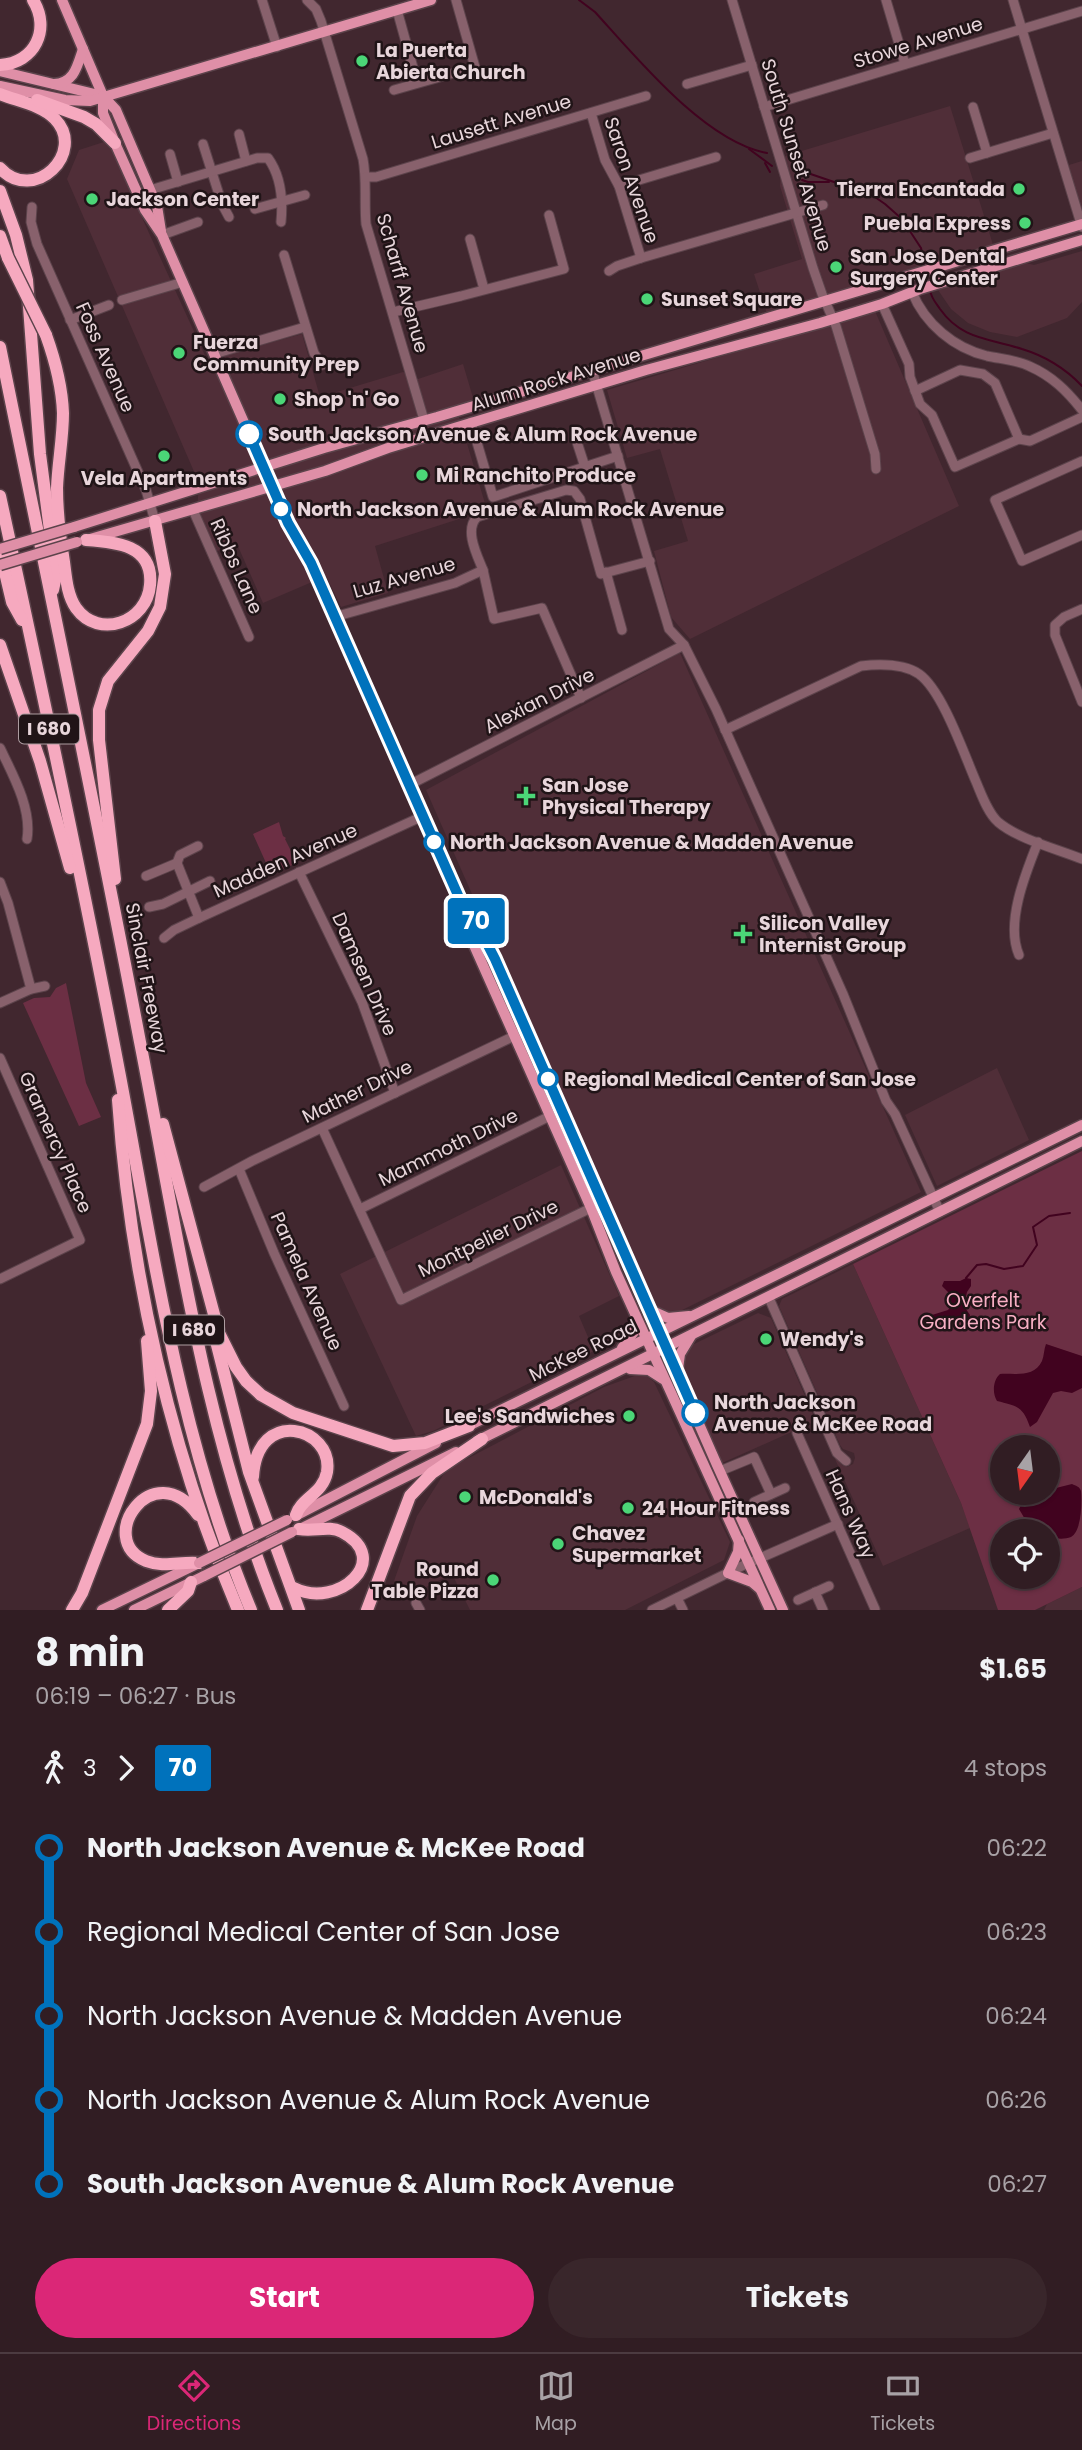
<!DOCTYPE html>
<html lang="en">
<head>
<meta charset="utf-8">
<style>
	body { margin:0; font-family:Poppins,sans-serif; background:#39262b; color:#f1f3f6; height:100vh; display:flex; flex-direction:column; font-size:26px; white-space:nowrap }
	* { box-sizing:border-box; margin:0 }
	p { font-size:23px; color:#a8a2a6 }
	.icon { flex:none; width:38px; height:38px; fill:none; stroke:currentColor; stroke-width:2; stroke-linecap:round; stroke-linejoin:round }
	.map { position:relative; height:1610px; overflow:hidden }
	.details { display:flex; flex-direction:column; background:#311d23; flex:1 }
	.details>* { flex:none }
	.badge { padding:0 14px; border-radius:5px; font-size:24px; line-height:46px }
	.needle { width:46px; rotate:194deg }
	.tools { position:absolute; left:990px; top:1435px; display:grid; gap:14px }
	.tools a { display:grid; place-items:center; width:70px; height:70px; border-radius:50%; background:#311d23; box-shadow:0 2px 5px #0004,0 0 0 2px #4c3b41; font-size:35px }
	.map>.badge { position:absolute; translate:-50% -50%; box-shadow:0 0 0 4px #fff }
	.legs { display:flex; align-items:center; gap:10px; height:77px; padding:0 35px; font-size:23px }
	.legs p { margin-inline-start:auto }
	.overview { display:flex; align-items:center; justify-content:space-between; height:119px; padding:0 35px }
	h1 { font-size:38px; font-weight:700; line-height:52px }
	.cta { display:flex; gap:14px; margin-top:auto; padding:14px 35px }
	.cta a { flex:1; height:80px; border-radius:42px; background:#db2777; color:#fff; font-size:28px; font-weight:700; line-height:80px; text-align:center }
	.cta a+a { background:#39262b; color:#f1f3f6 }
	ul { padding:0 35px; list-style:none }
	li { display:flex; align-items:center; gap:24px; height:84px; font-size:26px }
	li i { display:grid; place-items:center; width:10px; height:100%; margin:0 9px; background:currentColor }
	li i::after { content:''; width:18px; height:18px; margin:-9px; border:5px solid; border-radius:50%; background:#311d23 }
	li p { margin-inline-start:auto }
	li:first-child i { background:linear-gradient(#0000 50%,currentColor 0) }
	li:last-child i { background:linear-gradient(currentColor 50%,#0000 0) }
	.dock { display:flex; justify-content:space-around; align-items:center; height:98px; border-top:2px solid #4c3b41; background:#311d23; font-size:19px; color:#a8a2a6 }
	.dock a { display:grid; justify-items:center; gap:4px }
	.dock .on { color:#db2777 }
	.map>svg:first-child { display:block }
</style>
</head>
<body>
<div class="map">
<svg width="1082" height="1610" viewBox="0 0 1082 1610">
	<rect width="100%" height="100%" fill="#41272f"/>
	<g fill="#502e38">
		<polygon points="950,106 994,248 767,314 754,274 802,259 780,186 782,157"/>
		<polygon points="107,141 207,360 302,334 320,397 403,372 418,379 463,364 474,401 456,407 487,510 375,546 388,593 341,607 326,576 263,603 237,544 215,552 197,512 199,483 67,179 79,150"/>
		<polygon points="1082,161 1082,222 1078,223 1069,165"/>
		<polygon points="1082,251 1082,302 1067,318 1017,337 990,332 968,323 951,309 938,290 1026,263 1034,265"/>
		<polygon points="875,311 959,506 690,639 671,617 654,551 688,541 660,449 627,458 607,390"/>
		<polygon points="680,653 921,1192 668,1317 656,1310 426,790"/>
		<polygon points="997,1068 1029,1140 937,1186 905,1115"/>
		<polygon points="561,1165 619,1296 579,1316 594,1351 433,1431 416,1436 340,1274"/>
		<polygon points="853,1264 961,1503 970,1528 883,1566 831,1450 842,1465 847,1467 853,1464 855,1458 854,1453 843,1449 840,1445 779,1306 782,1299"/>
		<polygon points="758,1313 771,1318 816,1421 722,1463 683,1369 683,1355 692,1345"/>
		<polygon points="643,1373 654,1382 730,1542 724,1560 625,1610 470,1610 452,1574 410,1595 404,1585 394,1581 417,1516 443,1475 459,1463 604,1387"/>
		<polygon points="1082,1587 1082,1610 1044,1610 1047,1604"/>
	</g>
	<g fill="#6c2f44" fill-rule="evenodd">
		<polygon points="279,822 283,836 286,838 285,839 297,863 271,874 253,834"/>
		<polygon points="66,983 86,1083 101,1117 79,1126 23,1003 34,998 50,997 56,988"/>
		<path d="M 1082,1151 L 1082,1587 L 1035,1610 L 998,1610 L 961,1503 L 853,1264 ZM 1003,1447 L 1048,1447 L 1048,1493 L 1003,1493 ZM 1003,1531 L 1048,1531 L 1048,1577 L 1003,1577 Z"/>
	</g>
	<g fill="#41031f">
		<path d="M 966,1278 L 971,1279 L 971,1286 L 967,1292 L 964,1306 L 970,1315 L 969,1319 C 960,1323 944,1318 932,1318 L 932,1315 L 948,1310 L 952,1305 L 949,1293 L 942,1286 L 944,1281 L 960,1281 Z"/>
		<path d="M 1046,1344 L 1082,1356 L 1082,1388 L 1072,1393 L 1061,1391 L 1053,1393 L 1037,1422 L 1030,1427 C 1023,1406 1017,1406 997,1401 C 992,1393 993,1380 1000,1374 C 1015,1373 1034,1378 1042,1361 C 1044,1356 1044,1349 1046,1344 Z"/>
		<path d="M 1072,1484 C 1076,1486 1079,1486 1081,1491 C 1082,1501 1082,1531 1071,1537 C 1064,1540 1055,1538 1048,1538 L 1048,1531 L 1032,1531 L 1019,1509 C 1023,1498 1037,1493 1048,1493 L 1048,1490 Z"/>
	</g>
	<g fill="none" stroke-linecap="round" stroke-linejoin="round">
		<g stroke="#41031f" stroke-width="2">
			<path d="M 579,0 L 595,12 C 636,57 705,142 767,153"/>
			<polyline points="749,149 772,166"/>
			<polyline points="765,163 770,172"/>
			<polyline points="796,169 872,195 885,204 902,219 921,248 925,267"/>
			<polyline points="802,180 808,182 829,182"/>
			<path d="M 930,290 C 931,298 936,303 940,309 C 962,340 989,338 1022,349 C 1045,356 1065,368 1082,386"/>
			<polyline points="966,1278 977,1265 986,1264 1004,1269 1023,1266 1037,1245 1033,1227 1049,1216 1070,1213"/>
		</g>
		<g stroke="#5c434b" stroke-width="11">
			<g id="minor">
				<polyline points="262,0 277,47"/>
				<path d="M 307,0 L 316,9 L 321,21 L 363,159 C 367,180 364,202 366,224 L 424,420"/>
				<polyline points="732,0 813,268 822,294 836,326 875,454 876,469"/>
				<polyline points="886,0 905,64"/>
				<polyline points="1013,0 1082,227"/>
				<polyline points="397,10 417,82"/>
				<polyline points="687,84 752,65"/>
				<polyline points="394,90 475,67 456,0"/>
				<polyline points="764,107 1082,11"/>
				<polyline points="973,107 987,153"/>
				<polyline points="591,113 605,160 619,186 641,258"/>
				<polyline points="239,134 246,161"/>
				<polyline points="203,144 222,204 229,217"/>
				<polyline points="170,154 178,182"/>
				<polyline points="970,158 1053,133"/>
				<polyline points="366,177 376,177 646,96"/>
				<polyline points="619,186 716,157"/>
				<path d="M 150,190 L 257,158 L 268,158 C 281,176 283,201 281,222"/>
				<polyline points="32,207 31,222 37,244 146,490 155,521"/>
				<polyline points="255,209 305,195"/>
				<polyline points="162,235 198,222"/>
				<polyline points="470,239 484,289"/>
				<polyline points="284,255 314,353 322,365"/>
				<polyline points="609,271 617,266 641,258 823,205"/>
				<path d="M 912,292 C 925,324 954,348 987,356 C 1001,359 1017,360 1029,366 C 1052,376 1067,391 1082,410"/>
				<polyline points="122,300 183,282"/>
				<polyline points="882,304 909,364 910,377 920,404 932,415 955,467 1019,439 1030,441 1082,417"/>
				<polyline points="393,312 461,296 564,269 549,215"/>
				<polyline points="70,320 109,305"/>
				<polyline points="214,354 305,327"/>
				<polyline points="592,370 669,629 684,645 716,709 843,994 886,1101 895,1114 940,1212"/>
				<polyline points="915,391 960,370 983,374 995,383 1019,439"/>
				<polyline points="471,422 493,497 618,456"/>
				<polyline points="575,436 585,467"/>
				<polyline points="1082,461 995,500 1022,561 1082,535"/>
				<polyline points="193,510 249,637"/>
				<polyline points="483,570 494,619 542,608 581,698"/>
				<polyline points="606,572 622,630"/>
				<polyline points="1082,609 1064,617 1055,625 1055,635 1082,702"/>
				<path d="M 334,617 L 455,583 L 483,570 C 477,555 464,530 477,517 L 566,490 L 574,491 L 580,499 L 601,574 L 650,561"/>
				<path d="M 725,730 L 861,666 C 879,664 904,664 919,674 C 943,691 965,757 977,784 C 982,796 988,813 998,822 C 1018,839 1057,849 1082,859"/>
				<path d="M 0,748 C 13,775 32,809 27,839"/>
				<polyline points="409,785 684,645"/>
				<polyline points="198,846 180,855 177,863 199,918"/>
				<polyline points="299,872 362,1002 395,1093"/>
				<polyline points="146,876 177,863"/>
				<polyline points="0,882 8,903 31,989"/>
				<polyline points="149,907 163,904 210,881"/>
				<polyline points="164,938 174,930 199,918 423,816"/>
				<path d="M 1019,955 C 1005,923 1026,872 1038,842"/>
				<polyline points="0,1003 31,989 45,986"/>
				<polyline points="0,1058 80,1240 0,1279"/>
				<polyline points="322,1128 401,1300 591,1208"/>
				<polyline points="239,1169 274,1253 344,1406"/>
				<polyline points="204,1187 252,1161 527,1030"/>
				<polyline points="360,1209 550,1116"/>
				<polyline points="769,1298 837,1453 846,1461"/>
				<polyline points="797,1433 875,1609"/>
				<polyline points="720,1471 754,1457 771,1494"/>
				<polyline points="754,1502 785,1488"/>
				<polyline points="815,1592 823,1610"/>
				<polyline points="677,1598 683,1610"/>
				<polyline points="798,1600 829,1586"/>
				<polyline points="416,1603 420,1610"/>
				<polyline points="652,1610 742,1566 838,1524"/>
			</g>
		</g>
		<g stroke="#5c434b" stroke-width="13">
			<g id="major">
				<polyline points="62,0 103,96 116,110 157,206 161,231"/>
				<polyline points="0,71 103,96"/>
				<path d="M 54,84 C 74,83 77,67 83,49"/>
				<polyline points="0,86 65,100 90,101 431,0"/>
				<polyline points="103,96 103,113 115,143 145,210 162,235 288,523 311,563 465,911 465,925 591,1208 616,1272 770,1610"/>
				<polyline points="74,527 324,448 437,417 1082,224"/>
				<polyline points="90,539 325,471 388,448 646,370 820,323 882,304 920,289 1082,240"/>
				<polyline points="465,911 475,920 495,959 717,1465 783,1610"/>
				<polyline points="648,1309 668,1318 689,1316"/>
				<polyline points="622,1348 634,1332 636,1317"/>
				<polyline points="630,1369 649,1370 663,1379"/>
				<polyline points="678,1369 680,1354 691,1336"/>
				<polyline points="462,1429 1082,1125"/>
				<polyline points="477,1441 1082,1141"/>
				<polyline points="295,1516 436,1443"/>
				<polyline points="298,1530 456,1452"/>
				<polyline points="739,1540 738,1552 728,1573 752,1582 759,1588"/>
				<polyline points="102,1610 199,1563"/>
				<polyline points="134,1610 204,1576"/>
			</g>
		</g>
		<g stroke="#5c434b" stroke-width="15">
			<g id="highway">
				<path d="M 0,65 C 35,63 51,29 33,0"/>
				<path d="M 0,94 C 17,101 42,105 55,119 C 87,152 34,205 0,168"/>
				<polyline points="37,100 84,117 96,124 115,143"/>
				<polyline points="0,191 16,235 27,280 40,454 56,576 53,590"/>
				<polyline points="0,236 8,258"/>
				<path d="M 46,335 C 55,360 62,387 63,413 C 63,438 58,463 57,488 C 57,513 60,537 64,562 C 66,577 67,595 76,608 C 99,640 147,622 150,585 C 154,545 116,542 86,540"/>
				<path d="M 0,347 C 47,579 96,810 140,1042 C 178,1234 203,1428 277,1610"/>
				<path d="M 0,496 C 42,689 83,882 120,1076 C 154,1256 180,1440 251,1610"/>
				<polyline points="0,551 12,602 22,620"/>
				<polyline points="0,645 40,761 70,868"/>
				<polyline points="115,879 99,740 99,710 108,681 148,631 160,607 165,574 155,521"/>
				<path d="M 118,1100 C 130,1272 170,1451 238,1610"/>
				<polyline points="163,1124 219,1333 236,1367 246,1381 261,1395 293,1413 393,1446 425,1443 469,1426"/>
				<polyline points="216,1341 249,1472 299,1610"/>
				<path d="M 253,1477 C 257,1406 334,1427 327,1472 C 323,1494 301,1498 296,1515"/>
				<path d="M 198,1515 C 153,1453 94,1540 146,1561 C 164,1568 181,1561 199,1563"/>
				<path d="M 294,1588 C 338,1610 394,1559 342,1532 C 329,1525 314,1532 299,1529"/>
				<polyline points="72,1610 82,1593 147,1424 151,1391 147,1341"/>
				<polyline points="168,1610 188,1591 191,1582"/>
				<polyline points="367,1610 410,1496 432,1473 482,1439"/>
			</g>
		</g>
		<use href="#minor" stroke="#88616c" stroke-width="9"/>
		<use href="#major" stroke="#df8fa7" stroke-width="10"/>
		<use href="#highway" stroke="#f6a9bf" stroke-width="12"/>
		<g stroke="#5c434b" stroke-width="13" stroke-linecap="butt">
			<g id="major-bridge">
				<polyline points="0,549 74,527"/>
				<polyline points="0,565 77,542"/>
				<polyline points="199,1563 287,1520"/>
				<polyline points="204,1576 292,1532"/>
			</g>
		</g>
		<g stroke="#5c434b" stroke-width="15" stroke-linecap="butt">
			<polyline id="highway-bridge" points="8,258 46,335"/>
		</g>
		<use href="#major-bridge" stroke="#df8fa7" stroke-width="10"/>
		<use href="#highway-bridge" stroke="#f6a9bf" stroke-width="12"/>
	</g>
	<g fill="none" stroke-linecap="round" stroke-linejoin="round">
		<g stroke="#fff" stroke-width="16">
			<polyline id="line-1" points="249,434 288,523 311,563 465,911 475,920 495,959 695,1413"/>
		</g>
		<use href="#line-1" stroke="#0072bc" stroke-width="10"/>
	</g>
	<g fill="#4bd677" stroke="#201417" stroke-width="2.5">
		<circle cx="362" cy="61" r="7"/>
		<circle cx="1019" cy="189" r="7"/>
		<circle cx="92" cy="199" r="7"/>
		<circle cx="1025" cy="223" r="7"/>
		<circle cx="836" cy="267" r="7"/>
		<circle cx="647" cy="299" r="7"/>
		<circle cx="179" cy="353" r="7"/>
		<circle cx="280" cy="399" r="7"/>
		<circle cx="164" cy="456" r="7"/>
		<circle cx="422" cy="475" r="7"/>
		<path d="M522.5 785.5h7v7h7v7h-7v7h-7v-7h-7v-7h7z"/>
		<path d="M739.5 923.5h7v7h7v7h-7v7h-7v-7h-7v-7h7z"/>
		<circle cx="766" cy="1339" r="7"/>
		<circle cx="629" cy="1416" r="7"/>
		<circle cx="465" cy="1497" r="7"/>
		<circle cx="628" cy="1508" r="7"/>
		<circle cx="558" cy="1544" r="7"/>
		<circle cx="493" cy="1580" r="7"/>
	</g>
	<g fill="#fff" stroke="#0072bc" stroke-width="3.5">
		<circle cx="249" cy="434" r="12"/>
		<circle cx="281" cy="509" r="9"/>
		<circle cx="434" cy="842" r="9"/>
		<circle cx="548" cy="1079" r="9"/>
		<circle cx="695" cy="1413" r="12"/>
	</g>
	<g text-anchor="middle" stroke-width="5" stroke-linejoin="round" paint-order="stroke">
		<g fill="#201417" stroke="#ac9ca0" stroke-width="2">
			<rect x="19" y="714.5" width="60" height="29" rx="5"/>
			<rect x="164" y="1315.5" width="60" height="29" rx="5"/>
		</g>
		<g font-size="18" font-weight="bold" fill="#e8d6db">
			<text x="49" y="735">I 680</text>
			<text x="194" y="1336">I 680</text>
		</g>
		<g font-size="19" fill="#e8d6db" stroke="#201417">
			<text transform="translate(918 42) rotate(-17)" y="7">Stowe Avenue</text>
			<text transform="translate(501 121) rotate(-17)" y="7">Lausett Avenue</text>
			<text transform="translate(797 155) rotate(73)" y="7">South Sunset Avenue</text>
			<text transform="translate(632 180) rotate(71)" y="7">Saron Avenue</text>
			<text transform="translate(403 283) rotate(74)" y="7">Scharff Avenue</text>
			<text transform="translate(106 357) rotate(66)" y="7">Foss Avenue</text>
			<text transform="translate(556 379) rotate(-17)" y="7">Alum Rock Avenue</text>
			<text transform="translate(237 566) rotate(66)" y="7">Ribbs Lane</text>
			<text transform="translate(404 577) rotate(-16)" y="7">Luz Avenue</text>
			<text transform="translate(539 700) rotate(-27)" y="7">Alexian Drive</text>
			<text transform="translate(285 860) rotate(-24)" y="7">Madden Avenue</text>
			<text transform="translate(365 974) rotate(66)" y="7">Damsen Drive</text>
			<text transform="translate(147 978) rotate(79)" y="7">Sinclair Freeway</text>
			<text transform="translate(357 1091) rotate(-26)" y="7">Mather Drive</text>
			<text transform="translate(56 1142) rotate(66)" y="7">Gramercy Place</text>
			<text transform="translate(448 1147) rotate(-26)" y="7">Mammoth Drive</text>
			<text transform="translate(488 1238) rotate(-26)" y="7">Montpelier Drive</text>
			<text transform="translate(307 1281) rotate(66)" y="7">Pamela Avenue</text>
			<text transform="translate(583 1350) rotate(-26)" y="7">McKee Road</text>
			<text transform="translate(851 1514) rotate(66)" y="7">Hans Way</text>
		</g>
		<g font-size="19" font-weight="bold" fill="#e8d6db" stroke="#201417" text-anchor="start">
			<text x="376" y="57">La Puerta<tspan x="376" dy="22">Abierta Church</tspan></text>
			<text x="1005" y="196" text-anchor="end">Tierra Encantada</text>
			<text x="106" y="206">Jackson Center</text>
			<text x="1011" y="230" text-anchor="end">Puebla Express</text>
			<text x="850" y="263">San Jose Dental<tspan x="850" dy="22">Surgery Center</tspan></text>
			<text x="661" y="306">Sunset Square</text>
			<text x="193" y="349">Fuerza<tspan x="193" dy="22">Community Prep</tspan></text>
			<text x="294" y="406">Shop 'n' Go</text>
			<text x="436" y="482">Mi Ranchito Produce</text>
			<text x="164" y="485" text-anchor="middle">Vela Apartments</text>
			<text x="542" y="792">San Jose<tspan x="542" dy="22">Physical Therapy</tspan></text>
			<text x="759" y="930">Silicon Valley<tspan x="759" dy="22">Internist Group</tspan></text>
			<text x="780" y="1346">Wendy's</text>
			<text x="615" y="1423" text-anchor="end">Lee's Sandwiches</text>
			<text x="479" y="1504">McDonald's</text>
			<text x="642" y="1515">24 Hour Fitness</text>
			<text x="572" y="1540">Chavez<tspan x="572" dy="22">Supermarket</tspan></text>
			<text x="479" y="1576" text-anchor="end">Round<tspan x="479" dy="22">Table Pizza</tspan></text>
		</g>
		<g font-size="19" font-weight="bold" fill="#e8d6db" stroke="#201417" text-anchor="start">
			<text x="268" y="441">South Jackson Avenue &amp; Alum Rock Avenue</text>
			<text x="297" y="516">North Jackson Avenue &amp; Alum Rock Avenue</text>
			<text x="450" y="849">North Jackson Avenue &amp; Madden Avenue</text>
			<text x="564" y="1086">Regional Medical Center of San Jose</text>
			<text x="714" y="1409">North Jackson<tspan x="714" dy="22">Avenue &amp; McKee Road</tspan></text>
		</g>
		<g font-size="19" fill="#f8afc4" stroke="#201417">
			<text x="983" y="1307">Overfelt<tspan x="983" dy="22">Gardens Park</tspan></text>
		</g>
	</g>
</svg>
<div class="tools">
<a><svg class="needle" viewBox="-14 -14 28 28"><path d="M0-13l5 13h-10z" fill="#e53935"/><path d="M0 13l5-13h-10z" fill="#a8a2a6"/></svg></a>
<a><svg class="icon" aria-label="locate" viewBox="0 0 24 24"><circle cx="12" cy="12" r="6"/><path d="M12 2v4M12 18v4M2 12h4M18 12h4"/></svg></a>
</div>
<b class="badge" style="left:476px;top:921px;background:#0072bc;color:#fff">70</b>
</div>
<section class="details">
<div class="overview"><div><h1>8 min</h1><p>06:19 – 06:27 · Bus</p></div><b>$1.65</b></div>
<div class="legs"><svg class="icon" aria-label="walk" viewBox="0 0 24 24"><circle cx="13" cy="4" r="2"/><path d="M13 8l-2 6 4 7M11 14l-3 7M7 12l3-4h3l4 4"/></svg>3<svg class="icon" aria-label="forward" viewBox="0 0 24 24"><path d="M9 5l7 7-7 7"/></svg><b class="badge" style="background:#0072bc;color:#fff">70</b><p>4 stops</p></div>
<ul>
<li><i style="color:#0072bc"></i><b>North Jackson Avenue &amp; McKee Road</b><p>06:22</p></li>
<li><i style="color:#0072bc"></i><span>Regional Medical Center of San Jose</span><p>06:23</p></li>
<li><i style="color:#0072bc"></i><span>North Jackson Avenue &amp; Madden Avenue</span><p>06:24</p></li>
<li><i style="color:#0072bc"></i><span>North Jackson Avenue &amp; Alum Rock Avenue</span><p>06:26</p></li>
<li><i style="color:#0072bc"></i><b>South Jackson Avenue &amp; Alum Rock Avenue</b><p>06:27</p></li>
</ul>
<div class="cta"><a>Start</a><a>Tickets</a></div>
</section>
<nav class="dock">
<a class="on"><svg class="icon" aria-label="directions" viewBox="0 0 24 24"><path d="M12 3l9 9-9 9-9-9zM9 14v-3h6M13 9l2 2-2 2"/></svg>Directions</a>
<a><svg class="icon" aria-label="map" viewBox="0 0 24 24"><path d="M3 6l6-2 6 2 6-2v14l-6 2-6-2-6 2zM9 4v14M15 6v14"/></svg>Map</a>
<a><svg class="icon" aria-label="tickets" viewBox="0 0 24 24"><path d="M3 7h18v10H3zM15 7v10"/></svg>Tickets</a>
</nav>
</body>
</html>
